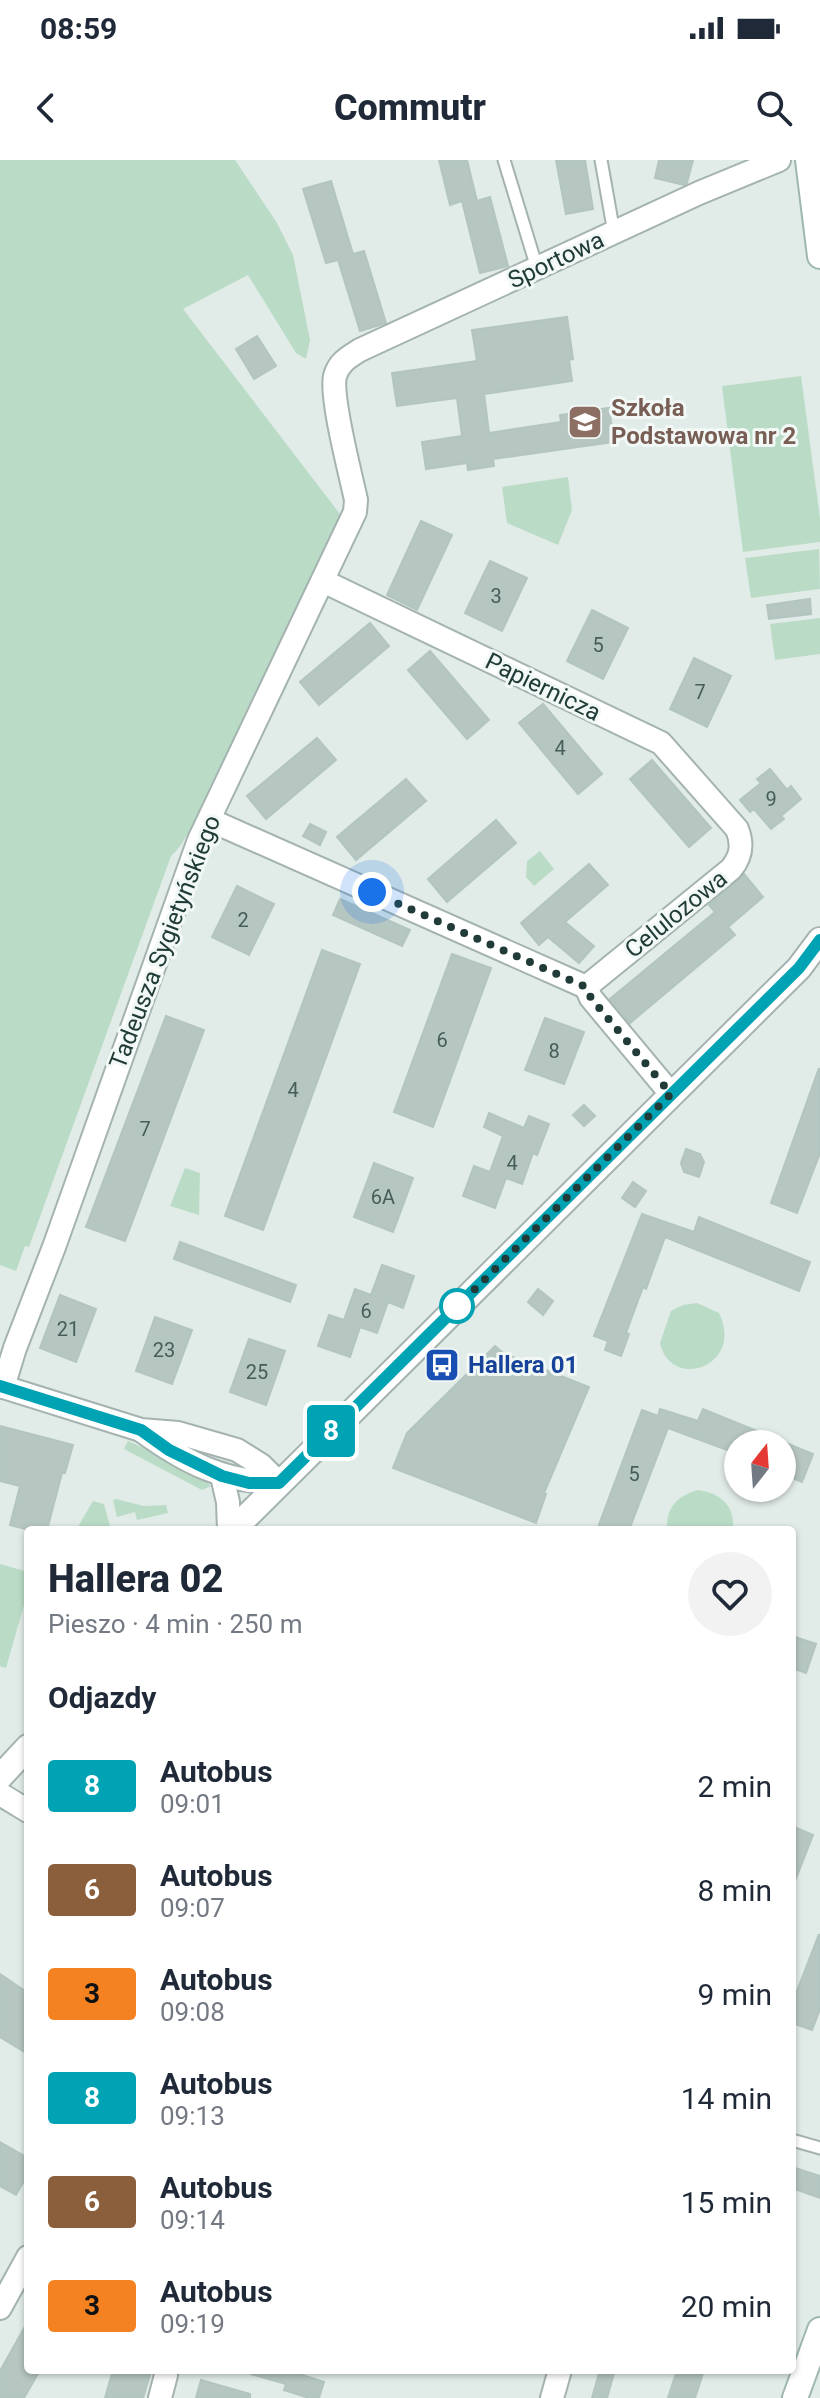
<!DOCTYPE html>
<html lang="pl">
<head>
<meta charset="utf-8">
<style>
	body { margin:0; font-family:Roboto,sans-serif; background:#f2f2f3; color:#1f2937; height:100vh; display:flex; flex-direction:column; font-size:30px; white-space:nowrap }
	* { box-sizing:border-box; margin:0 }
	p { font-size:26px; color:#747a83 }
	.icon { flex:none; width:44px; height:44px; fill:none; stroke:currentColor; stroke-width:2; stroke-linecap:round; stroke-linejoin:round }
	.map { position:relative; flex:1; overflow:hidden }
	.sheet { position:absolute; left:24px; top:1366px; width:772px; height:848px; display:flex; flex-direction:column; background:#fff; border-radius:8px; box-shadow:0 2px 6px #0004 }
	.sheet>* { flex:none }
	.badge { padding:0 16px; border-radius:6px; font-size:28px; line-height:52px }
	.needle { width:52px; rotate:17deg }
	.controls { position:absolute; left:724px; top:1270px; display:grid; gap:16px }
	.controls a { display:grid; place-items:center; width:72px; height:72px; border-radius:50%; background:#fff; box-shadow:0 2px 6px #0004; font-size:40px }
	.you { position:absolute; width:40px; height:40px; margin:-20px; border:6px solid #fff; border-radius:50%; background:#1a73e8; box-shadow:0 0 0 12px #1a73e833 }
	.map>.badge { position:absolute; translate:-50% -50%; box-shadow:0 0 0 4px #fff }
	h2 { padding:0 24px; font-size:30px; line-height:72px }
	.round { display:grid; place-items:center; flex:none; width:84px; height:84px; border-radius:42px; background:#f2f2f3 }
	.head { display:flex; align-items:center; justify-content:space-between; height:136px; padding:0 24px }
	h1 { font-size:38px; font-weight:800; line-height:60px }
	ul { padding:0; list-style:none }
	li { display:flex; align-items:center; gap:24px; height:104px; padding:0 24px }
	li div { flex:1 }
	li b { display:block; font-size:30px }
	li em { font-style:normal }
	li .badge { min-width:88px; font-weight:700; text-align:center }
	.status { display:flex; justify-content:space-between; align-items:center; height:56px; padding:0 40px; background:#fff; direction:ltr }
	.status svg { height:22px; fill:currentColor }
	header { display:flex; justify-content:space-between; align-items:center; height:104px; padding:0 24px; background:#fff; font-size:36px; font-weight:800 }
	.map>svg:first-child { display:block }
</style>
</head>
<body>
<div class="status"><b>08:59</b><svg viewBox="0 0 49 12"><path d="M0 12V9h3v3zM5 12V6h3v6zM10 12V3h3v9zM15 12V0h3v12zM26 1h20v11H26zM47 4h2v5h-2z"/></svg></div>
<header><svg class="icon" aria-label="back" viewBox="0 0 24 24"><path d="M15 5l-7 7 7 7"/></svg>Commutr<svg class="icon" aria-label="search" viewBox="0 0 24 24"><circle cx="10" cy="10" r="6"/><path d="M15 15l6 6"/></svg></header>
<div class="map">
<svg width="820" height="2238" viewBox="0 0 820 2238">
	<rect width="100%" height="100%" fill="#e1ebe8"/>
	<g fill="#badcc7">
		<path d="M 0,0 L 235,0 L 277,63 L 293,95 L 310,180 L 306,199 L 296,193 L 248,115 L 183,149 L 340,354 L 204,652 C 189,665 186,683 171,696 L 29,1087 L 25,1086 L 16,1111 L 0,1105 Z"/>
		<polygon points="801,216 820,358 820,382 743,392 722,226"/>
		<polygon points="568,317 572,350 558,385 507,363 502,327"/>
		<polygon points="819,389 820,429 751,438 745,398"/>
		<polygon points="820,458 820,494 775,500 770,464"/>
		<polygon points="540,691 554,709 534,726 526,717 527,701"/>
		<polygon points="185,1008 200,1013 199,1055 170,1046"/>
		<path d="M 697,1143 L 719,1153 C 745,1206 671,1232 660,1183 L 671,1151 L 683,1145 Z"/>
		<path d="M 128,1281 C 155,1293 190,1305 211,1326 L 202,1330 L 124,1289 Z"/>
		<path d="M 698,1330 C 721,1333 735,1346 733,1370 L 667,1370 C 666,1347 677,1336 698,1330 Z"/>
		<polygon points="116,1339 144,1346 166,1345 168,1353 137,1360 135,1352 117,1357 113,1340"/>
		<polygon points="93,1341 104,1344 111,1370 76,1370"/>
		<polygon points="0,1404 28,1412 28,1431 6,1508 0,1506"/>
	</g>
	<g fill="#b6c6c1" stroke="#b3c5c0" stroke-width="2">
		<polygon points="439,0 467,0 477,41 490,37 508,106 480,113 462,41 450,45"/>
		<polygon points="556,0 585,0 593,49 566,54"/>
		<polygon points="659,0 693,0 687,23 684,25 655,18"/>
		<polygon points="331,21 353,94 364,91 386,163 360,171 338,100 326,103 303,29"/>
		<polygon points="567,157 573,199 569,200 572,221 484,234 489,273 561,262 560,255 609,248 614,282 493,299 494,306 468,310 467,303 426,309 422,282 462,276 457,238 397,246 392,213 477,201 472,170"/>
		<polygon points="257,176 276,206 254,219 236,189"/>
		<polygon points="421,361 452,375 417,450 387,435"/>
		<polygon points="490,401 527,418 502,471 465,453"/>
		<polygon points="810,439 811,454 769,459 767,445"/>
		<polygon points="592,450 628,468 603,519 567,501"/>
		<polygon points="370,463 389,486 319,545 300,522"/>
		<polygon points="430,491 489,560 467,579 408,510"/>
		<polygon points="694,498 731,516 707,567 670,549"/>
		<polygon points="543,544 602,614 578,634 519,563"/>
		<polygon points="317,578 336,600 266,659 247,636"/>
		<polygon points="652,600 711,668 689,687 630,619"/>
		<polygon points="770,609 787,630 791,626 801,639 781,656 784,659 771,669 754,649 750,652 740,640 761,623 757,619"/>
		<polygon points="406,619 426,641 356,700 337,677"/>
		<polygon points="496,660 516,683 447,742 428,719"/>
		<polygon points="310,664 326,672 320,685 303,676"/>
		<polygon points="589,704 608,725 565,762 594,786 579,803 548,777 539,785 521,763"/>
		<polygon points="744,714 763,737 728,767 735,775 630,863 610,839 715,752 709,745"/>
		<polygon points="237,726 274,744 249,795 212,777"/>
		<polygon points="340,739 410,770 402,786 333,755"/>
		<polygon points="322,790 360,804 263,1070 225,1056"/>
		<polygon points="452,794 491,808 433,967 394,952"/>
		<polygon points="166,856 204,870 125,1081 86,1067"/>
		<polygon points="545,858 584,872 564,924 525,910"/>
		<polygon points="819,908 820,993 797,1053 771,1043"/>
		<polygon points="584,945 595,956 584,966 573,955"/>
		<polygon points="489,953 524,968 529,956 549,964 537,995 533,993 522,1024 506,1018 495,1048 463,1036 474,1006 490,1012 503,976 484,967"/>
		<polygon points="686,989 700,994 704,1002 699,1017 684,1012 681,1003"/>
		<polygon points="374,1003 413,1018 393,1072 354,1057"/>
		<polygon points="633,1022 646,1031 635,1047 622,1038"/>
		<polygon points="642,1054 694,1072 699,1057 810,1102 799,1131 665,1077 646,1129 643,1127 626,1173 629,1174 621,1196 605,1190 608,1181 594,1176"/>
		<polygon points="180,1082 296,1125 290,1142 174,1099"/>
		<polygon points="382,1105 414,1116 403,1148 388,1142 377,1173 360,1167 350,1197 318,1186 329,1155 344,1160 355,1129 371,1135"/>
		<polygon points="538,1129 553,1141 543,1155 528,1142"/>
		<polygon points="60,1135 96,1149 76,1202 40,1188"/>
		<polygon points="155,1157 192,1170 172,1224 136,1211"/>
		<polygon points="249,1179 285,1191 266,1245 230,1232"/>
		<polygon points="495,1186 503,1193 589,1227 544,1333 546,1334 536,1363 393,1308 407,1273"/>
		<polygon points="660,1249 698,1261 703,1249 813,1294 802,1322 782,1314 782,1284 738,1284 738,1294 668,1268 629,1370 597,1370 642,1250 658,1256"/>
		<polygon points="0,1266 73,1285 65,1313 62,1313 47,1370 29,1370 10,1365 20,1326 0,1321"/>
		<polygon points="792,1476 816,1484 806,1513 792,1508"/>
		<polygon points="792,1666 813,1675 793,1726 792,1726"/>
		<polygon points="819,1774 820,1849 812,1870 792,1863 792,1844"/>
		<polygon points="0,1814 28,1833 28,1894 0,1877"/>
		<polygon points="0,1982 28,1998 28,2014 16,2035 0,2026"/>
		<polygon points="792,2007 820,2016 820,2038 792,2028"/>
		<polygon points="28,2161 28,2210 40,2210 24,2238 0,2238 0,2211"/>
		<polygon points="113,2210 135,2210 150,2215 143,2238 105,2238"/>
		<polygon points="251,2210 287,2210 324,2222 319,2238 309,2238 284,2230 286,2224 251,2214"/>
		<polygon points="600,2210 615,2210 607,2238 592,2238"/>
		<polygon points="677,2210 704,2210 695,2238 668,2238"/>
		<polygon points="201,2220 250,2234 250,2238 196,2238"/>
	</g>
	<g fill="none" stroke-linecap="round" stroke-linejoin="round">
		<g stroke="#a4b3b0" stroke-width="15">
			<g id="service">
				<polyline points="504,0 537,108"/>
				<polyline points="601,0 614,73"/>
				<polyline points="792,1980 820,1988"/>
			</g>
		</g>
		<g stroke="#a4b3b0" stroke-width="26">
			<g id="minor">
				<path d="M 210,660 L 586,827 L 731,709 C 742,696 743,684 737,669 L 661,583 L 323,421"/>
				<polyline points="586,827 591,838 671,934"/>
				<polyline points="0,1226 141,1270 178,1273 237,1290 261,1305 279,1323"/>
				<path d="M 3,1227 L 15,1188 L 54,1087 L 199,680 L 355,352 L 356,340 C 351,316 330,237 335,216 C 339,202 349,197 360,190 L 699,33 L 779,0"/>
				<path d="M 142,1271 C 186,1303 224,1322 279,1323"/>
				<polyline points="222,1316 228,1342 229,1370"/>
				<polyline points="0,1634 28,1651"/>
				<polyline points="0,2148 28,2097"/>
				<polyline points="160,2238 166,2215"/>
				<polyline points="552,2238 560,2210"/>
			</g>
		</g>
		<g stroke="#a4b3b0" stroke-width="28">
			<g id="tertiary">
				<polyline points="233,1370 799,808 820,780"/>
				<polyline points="0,1617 28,1587"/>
			</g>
		</g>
		<g stroke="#9fb7b1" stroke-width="28">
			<g id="secondary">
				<polyline points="808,0 820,96"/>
				<polyline points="795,2238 820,2170"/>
			</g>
		</g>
		<use href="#service" stroke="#fff" stroke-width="11"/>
		<use href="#minor" stroke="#fff" stroke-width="22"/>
		<use href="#tertiary" stroke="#fff" stroke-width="24"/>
		<use href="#secondary" stroke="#fff" stroke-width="24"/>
	</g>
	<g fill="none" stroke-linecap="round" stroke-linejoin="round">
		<g stroke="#fff" stroke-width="18">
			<polyline id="line" points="0,1226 141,1270 169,1290 222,1316 249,1323 279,1323 799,808 820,780"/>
		</g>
		<use href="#line" stroke="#00a3b4" stroke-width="12"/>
		<polyline stroke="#213c38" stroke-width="8" stroke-dasharray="0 14.4" points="372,732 586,827 591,838 671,934 453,1151 457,1146"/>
	</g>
	<defs>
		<g id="school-square" transform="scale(1.8)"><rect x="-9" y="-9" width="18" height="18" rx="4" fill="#8d6e63" stroke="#f1f8f5"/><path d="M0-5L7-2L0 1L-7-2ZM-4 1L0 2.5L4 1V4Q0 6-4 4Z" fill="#fff"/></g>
		<g id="bus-square" transform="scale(1.8)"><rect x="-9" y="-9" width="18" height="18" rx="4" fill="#1a4fb4" stroke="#f1f8f5"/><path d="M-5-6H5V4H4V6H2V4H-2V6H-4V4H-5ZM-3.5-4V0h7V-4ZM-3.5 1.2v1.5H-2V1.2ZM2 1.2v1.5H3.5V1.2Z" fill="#fff"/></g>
	</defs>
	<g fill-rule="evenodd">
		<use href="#school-square" x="585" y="262"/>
		<use href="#bus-square" x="442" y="1205"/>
	</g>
	<circle fill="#fff" stroke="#00a3b4" stroke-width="4" cx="457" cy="1146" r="16"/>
	<g text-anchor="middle" stroke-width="6" stroke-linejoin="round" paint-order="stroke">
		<g font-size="20" fill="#465e5a">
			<text x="496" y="443">3</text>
			<text x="598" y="492">5</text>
			<text x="700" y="539">7</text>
			<text x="560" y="595">4</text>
			<text x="771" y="646">9</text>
			<text x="243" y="767">2</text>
			<text x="442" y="887">6</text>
			<text x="554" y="898">8</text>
			<text x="293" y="937">4</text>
			<text x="145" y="976">7</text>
			<text x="512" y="1010">4</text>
			<text x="383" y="1044">6A</text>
			<text x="366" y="1158">6</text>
			<text x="68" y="1176">21</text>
			<text x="164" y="1197">23</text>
			<text x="257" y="1219">25</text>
			<text x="634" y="1321">5</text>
		</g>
		<g font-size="24" fill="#213c38" stroke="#f1f8f5">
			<text transform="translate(556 100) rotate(-25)" y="8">Sportowa</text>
			<text transform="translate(543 527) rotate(26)" y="8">Papiernicza</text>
			<text transform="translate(676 754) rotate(-39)" y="8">Celulozowa</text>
			<text transform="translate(165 782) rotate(-69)" y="8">Tadeusza Sygietyńskiego</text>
		</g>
		<g font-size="24" font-weight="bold" fill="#785e54" stroke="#f1f8f5" text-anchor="start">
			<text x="611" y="256">Szkoła<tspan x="611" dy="28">Podstawowa nr 2</tspan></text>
		</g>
		<g font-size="24" font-weight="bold" fill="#164399" stroke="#f1f8f5" text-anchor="start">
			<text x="468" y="1213">Hallera 01</text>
		</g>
	</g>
</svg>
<div class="controls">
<a><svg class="needle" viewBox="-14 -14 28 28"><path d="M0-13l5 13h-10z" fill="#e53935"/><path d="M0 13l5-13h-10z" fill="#747a83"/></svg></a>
</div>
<div class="you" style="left:372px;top:732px"></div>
<b class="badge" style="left:331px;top:1271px;background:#00a3b4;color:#fff">8</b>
<section class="sheet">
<div class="head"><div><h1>Hallera 02</h1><p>Pieszo · 4 min · 250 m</p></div><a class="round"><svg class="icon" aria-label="heart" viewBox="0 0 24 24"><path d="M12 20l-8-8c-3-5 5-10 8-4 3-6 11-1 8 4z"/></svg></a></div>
<h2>Odjazdy</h2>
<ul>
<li><span class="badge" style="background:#00a3b4;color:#fff">8</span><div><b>Autobus</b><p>09:01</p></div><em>2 min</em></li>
<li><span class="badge" style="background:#8b5e3c;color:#fff">6</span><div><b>Autobus</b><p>09:07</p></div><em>8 min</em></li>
<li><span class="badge" style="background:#f58220;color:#111">3</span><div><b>Autobus</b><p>09:08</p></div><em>9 min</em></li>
<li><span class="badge" style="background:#00a3b4;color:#fff">8</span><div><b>Autobus</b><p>09:13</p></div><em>14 min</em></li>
<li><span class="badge" style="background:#8b5e3c;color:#fff">6</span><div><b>Autobus</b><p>09:14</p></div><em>15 min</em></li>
<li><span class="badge" style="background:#f58220;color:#111">3</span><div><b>Autobus</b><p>09:19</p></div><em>20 min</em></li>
</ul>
</section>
</div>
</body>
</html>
